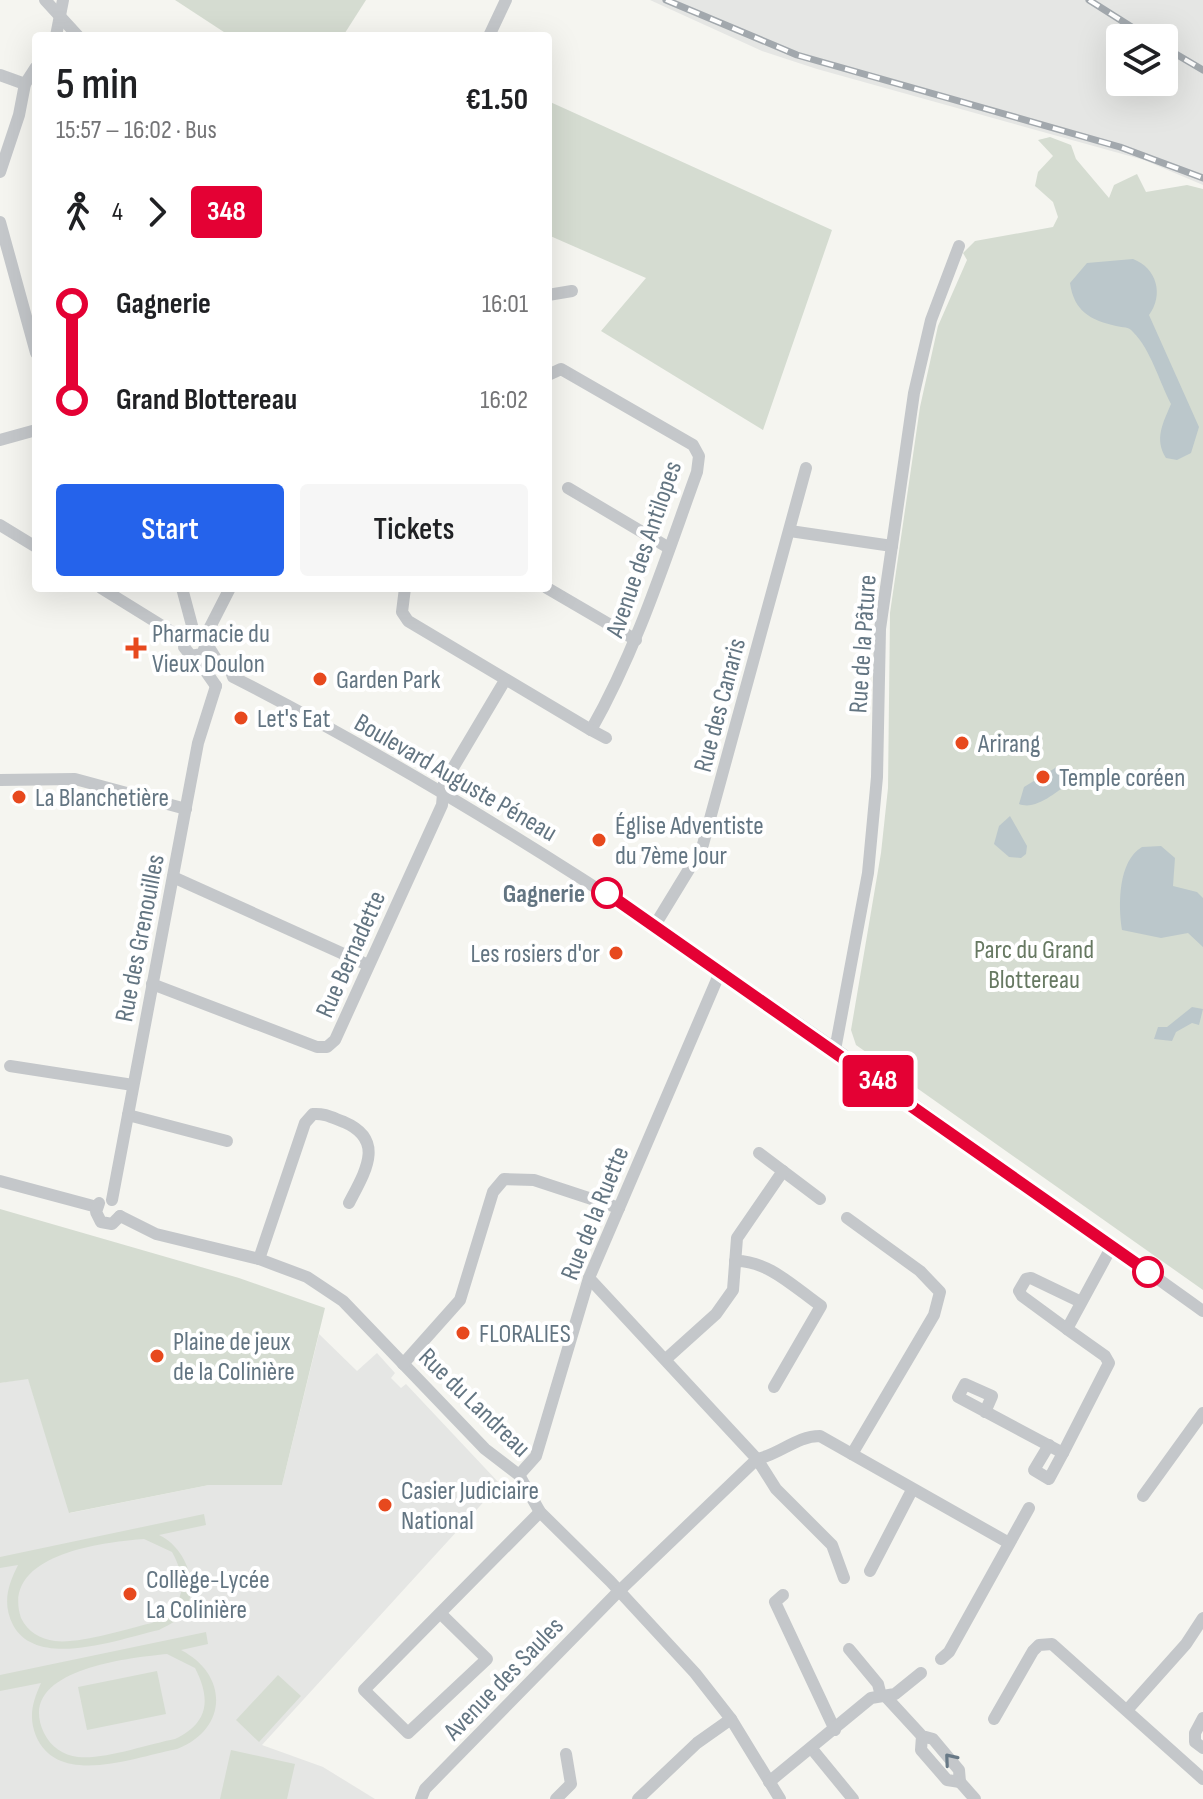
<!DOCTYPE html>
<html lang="en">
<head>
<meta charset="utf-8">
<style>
	body { margin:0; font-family:"Sofia Sans Condensed",sans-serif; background:#f6f6f6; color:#202124; height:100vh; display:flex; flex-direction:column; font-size:30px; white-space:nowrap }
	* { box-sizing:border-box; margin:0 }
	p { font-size:26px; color:#757577 }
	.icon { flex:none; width:44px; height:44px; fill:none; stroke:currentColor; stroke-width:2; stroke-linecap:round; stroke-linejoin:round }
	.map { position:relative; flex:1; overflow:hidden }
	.drawer { position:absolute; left:32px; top:32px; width:520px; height:560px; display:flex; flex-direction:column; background:#fff; border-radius:8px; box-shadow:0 8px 32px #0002 }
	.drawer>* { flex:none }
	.badge { padding:0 16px; border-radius:6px; font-size:28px; line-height:52px }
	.tools { position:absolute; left:1106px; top:24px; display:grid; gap:16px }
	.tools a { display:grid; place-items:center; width:72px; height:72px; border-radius:8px; background:#fff; box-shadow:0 8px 32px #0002; font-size:40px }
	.map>.badge { position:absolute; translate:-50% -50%; box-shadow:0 0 0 4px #fff }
	.legs { display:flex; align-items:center; gap:12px; height:88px; padding:0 24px; font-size:26px }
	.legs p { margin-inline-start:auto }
	.summary { display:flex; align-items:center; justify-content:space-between; height:136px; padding:0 24px }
	h1 { font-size:44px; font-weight:600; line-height:60px }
	.primary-button { display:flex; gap:16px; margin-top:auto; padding:16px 24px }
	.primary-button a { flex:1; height:92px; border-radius:8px; background:#2563eb; color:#fff; font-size:32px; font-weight:600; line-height:92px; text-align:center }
	.primary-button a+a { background:#f6f6f6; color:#202124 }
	ul { padding:0 24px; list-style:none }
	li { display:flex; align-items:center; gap:28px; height:96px; font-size:30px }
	li i { display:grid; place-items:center; width:12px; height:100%; margin:0 10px; background:currentColor }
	li i::after { content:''; width:20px; height:20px; margin:-10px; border:6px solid; border-radius:50%; background:#fff }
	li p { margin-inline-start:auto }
	li:first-child i { background:linear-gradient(#0000 50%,currentColor 0) }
	li:last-child i { background:linear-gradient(currentColor 50%,#0000 0) }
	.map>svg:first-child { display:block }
</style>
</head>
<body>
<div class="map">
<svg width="1203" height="1799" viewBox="0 0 1203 1799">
	<rect width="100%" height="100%" fill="#f5f5f0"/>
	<g fill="#e5e6e4" fill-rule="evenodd">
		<path d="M 650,0 L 1203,0 L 1203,185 L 1144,160 L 817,69 L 762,51 ZM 1120,38 L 1164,38 L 1164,82 L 1120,82 Z"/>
		<polygon points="319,1334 357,1371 377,1353 395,1373 391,1378 401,1388 406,1384 500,1484 262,1745 323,1767 375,1799 0,1799 0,1383 28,1378 70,1513 209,1485 282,1485"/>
	</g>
	<g fill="#d5dcd1" fill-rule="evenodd">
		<polygon points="175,0 366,0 343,36 230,36"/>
		<polygon points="548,101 832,230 763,430 601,331 646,278 548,235"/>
		<polygon points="1050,137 1071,145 1076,159 1109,198 1114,185 1137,174 1146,192 1187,185 1203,189 1203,1290 856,1045 851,1030 881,853 888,788 890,613 920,407 938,326 967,260 963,253 975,241 1053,227 1058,217 1053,202 1035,186 1038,172 1053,156 1038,140"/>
		<polygon points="0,1209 239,1278 325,1308 282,1485 209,1485 69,1513 28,1379 0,1383"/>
		<path d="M 204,1514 L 206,1525 L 159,1535 C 186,1547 203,1590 181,1616 C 176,1622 166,1626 159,1630 C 119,1639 37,1670 13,1625 C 2,1603 8,1585 18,1565 L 0,1568 L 0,1557 ZM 144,1539 L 172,1552 C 189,1583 185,1608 152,1623 C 126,1629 80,1644 55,1641 C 40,1639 28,1632 21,1618 C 0,1554 104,1542 144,1539 Z"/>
		<path d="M 206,1632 L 208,1644 L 181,1650 C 229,1675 228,1729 177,1749 C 135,1757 58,1788 36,1736 C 28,1716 33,1701 41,1683 L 0,1691 L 0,1675 ZM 167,1654 L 195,1668 C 211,1699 209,1723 175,1739 C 149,1744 103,1760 78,1757 C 63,1755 51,1747 44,1733 C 14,1670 127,1658 167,1654 Z"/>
		<polygon points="157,1671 166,1714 87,1730 78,1687"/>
		<polygon points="278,1675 301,1696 259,1742 236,1720"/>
		<polygon points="231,1750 295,1764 287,1799 220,1799"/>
	</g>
	<g fill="#bbc7cb">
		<path d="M 1133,259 C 1157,268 1164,295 1149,315 L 1199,427 L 1191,453 L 1177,460 L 1166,458 C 1154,439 1163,423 1171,404 C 1159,381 1151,350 1133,332 C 1128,326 1124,328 1116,326 C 1090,320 1074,311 1070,283 L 1087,263 Z"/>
		<path d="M 1060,765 L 1071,782 C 1057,791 1036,811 1019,804 L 1024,787 Z"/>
		<polygon points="1010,816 1027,846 1026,854 1021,858 1009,857 994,844 999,826"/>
		<path d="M 1161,846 L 1175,858 L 1173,886 L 1197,892 L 1203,898 L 1203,947 L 1188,933 L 1161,938 L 1122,930 C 1118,905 1118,861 1142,847 Z"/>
		<polygon points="1192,1007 1203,1009 1199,1025 1192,1023 1176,1032 1172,1041 1154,1039 1158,1027 1167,1027"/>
	</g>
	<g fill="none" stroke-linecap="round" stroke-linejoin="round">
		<g stroke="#c4c7ca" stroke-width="12">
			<polyline points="45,0 78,36"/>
			<polyline points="56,36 63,0"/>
			<polyline points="489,36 506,0"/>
			<polyline points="0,75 25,84"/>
			<polyline points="0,172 19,115 25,84 36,67"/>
			<polyline points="0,222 36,353"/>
			<polyline points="548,295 572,291"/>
			<polyline points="0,440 36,430"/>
			<polyline points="568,488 669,548"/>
			<polyline points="0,525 36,547"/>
			<polyline points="790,531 892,546"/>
			<polyline points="101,588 185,640"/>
			<polyline points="182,588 194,633"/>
			<path d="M 405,588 L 402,612 L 408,621 L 591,730 C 637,649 665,560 697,472 L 699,456 L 693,445 L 561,369 L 548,375"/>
			<polyline points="547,588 636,640"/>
			<path d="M 194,633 L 204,639 L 218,662 L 229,666 L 233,677 C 578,853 888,1087 1203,1311"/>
			<polyline points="204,639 230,588"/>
			<polyline points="185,640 184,647 191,656 202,654 206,645"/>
			<polyline points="195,656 216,686"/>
			<polyline points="591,730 606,738"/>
			<polyline points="0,780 75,779 186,809"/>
			<polyline points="173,877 368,965"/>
			<polyline points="655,925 702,848 806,468"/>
			<polyline points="152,984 317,1047 327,1047 335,1040 442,805 444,783 504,682"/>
			<polyline points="835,1050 868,873 877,777 880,629 914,393 931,320 959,246"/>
			<polyline points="10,1066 133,1085"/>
			<polyline points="128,1115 227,1141"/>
			<polyline points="759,1153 820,1199"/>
			<polyline points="0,1181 97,1207"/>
			<polyline points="112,1200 198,743 216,686"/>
			<polyline points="99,1203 96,1212 101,1222 112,1224 120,1216"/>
			<polyline points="120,1216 156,1234 259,1259 307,1277 343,1301 485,1449 519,1475 540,1512 610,1581 695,1673 731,1719 780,1799"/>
			<polyline points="847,1218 920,1271 940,1292 934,1315 852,1454"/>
			<path d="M 259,1259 L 305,1123 L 313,1114 C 325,1113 333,1118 344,1122 C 386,1140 365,1172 349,1203"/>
			<path d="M 735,1261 C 768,1260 795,1288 821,1306 L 774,1387"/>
			<polyline points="1067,1329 1022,1296 1019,1291 1026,1279 1031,1278 1081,1302"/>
			<polyline points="666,1359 716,1314 733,1290 737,1238 783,1171"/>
			<polyline points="403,1364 460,1300 493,1192 504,1179 534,1180 619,1208"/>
			<polyline points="985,1412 992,1396 965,1384 958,1397 1063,1453 1109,1363 1105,1356 1067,1329 1112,1246"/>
			<polyline points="1049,1445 1034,1470 1049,1479 1063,1453"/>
			<polyline points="519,1475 536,1456 589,1278 721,970"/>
			<polyline points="1143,1496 1203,1413"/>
			<polyline points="870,1571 912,1490"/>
			<path d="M 844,1578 L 832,1545 L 776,1489 L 757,1459 C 781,1454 796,1436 820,1436 L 1009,1543"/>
			<polyline points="783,1595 775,1602 835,1730"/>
			<polyline points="440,1613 487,1659 408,1733 364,1690 540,1512"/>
			<polyline points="849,1649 878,1684 881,1696"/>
			<polyline points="941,1659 949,1652 1029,1508"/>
			<polyline points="887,1698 922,1736 933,1739 959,1770 960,1782 947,1780 921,1750 922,1736"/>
			<polyline points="1128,1709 1186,1644 1203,1618"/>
			<polyline points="1203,1718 1195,1733 1195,1742 1203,1748"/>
			<polyline points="994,1719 1033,1651 1039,1645 1052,1644 1203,1779"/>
			<polyline points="812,1749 853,1799"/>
			<polyline points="769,1782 871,1698 895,1694 921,1673"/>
			<polyline points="960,1782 975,1799"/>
			<polyline points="421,1799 425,1789 615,1595 757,1459 589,1278"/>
			<polyline points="556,1799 571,1784 566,1754"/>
			<polyline points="638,1799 697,1743 731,1719"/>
		</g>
		<g stroke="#a2a8ad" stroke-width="7">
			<g id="rail">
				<polyline points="666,0 797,55 1120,147 1203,178"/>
				<polyline points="1089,0 1149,38"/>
				<polyline points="1164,47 1203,70"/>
			</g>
		</g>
		<use href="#rail" stroke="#fff" stroke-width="4" stroke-dasharray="12" stroke-linecap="butt"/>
	</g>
	<defs><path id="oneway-chevron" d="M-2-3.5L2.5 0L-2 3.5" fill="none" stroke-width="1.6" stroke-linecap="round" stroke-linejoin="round" transform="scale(2)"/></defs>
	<use stroke="#687986" href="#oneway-chevron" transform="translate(950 1759) rotate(-130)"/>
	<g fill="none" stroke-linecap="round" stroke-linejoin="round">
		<g stroke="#fff" stroke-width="18">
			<polyline id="line-1" points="607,893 1148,1272"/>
		</g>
		<use href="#line-1" stroke="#e40134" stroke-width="12"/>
	</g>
	<g fill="#e7491e" stroke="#fff" stroke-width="3">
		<path d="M132 636h8v8h8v8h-8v8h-8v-8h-8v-8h8z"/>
		<circle cx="320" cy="679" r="8"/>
		<circle cx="241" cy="718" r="8"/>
		<circle cx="962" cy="743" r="8"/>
		<circle cx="1043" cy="777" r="8"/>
		<circle cx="19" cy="797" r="8"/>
		<circle cx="599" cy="840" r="8"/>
		<circle cx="616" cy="953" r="8"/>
		<circle cx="463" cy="1333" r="8"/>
		<circle cx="157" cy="1356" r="8"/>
		<circle cx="385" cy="1505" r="8"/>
		<circle cx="130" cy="1594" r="8"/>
	</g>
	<g fill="#fff" stroke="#e40134" stroke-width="4">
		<circle cx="607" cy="893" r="14"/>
		<circle cx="1148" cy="1272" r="14"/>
	</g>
	<g text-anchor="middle" stroke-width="8" stroke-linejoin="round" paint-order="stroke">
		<g font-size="26" fill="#637582" stroke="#fff">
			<text transform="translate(643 549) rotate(-71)" y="9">Avenue des Antilopes</text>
			<text transform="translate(862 644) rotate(-86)" y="9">Rue de la Pâture</text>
			<text transform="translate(719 705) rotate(-75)" y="9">Rue des Canaris</text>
			<text transform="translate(456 777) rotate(30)" y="9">Boulevard Auguste Péneau</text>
			<text transform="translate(139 938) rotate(-79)" y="9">Rue des Grenouilles</text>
			<text transform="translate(350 954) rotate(-66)" y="9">Rue Bernadette</text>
			<text transform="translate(594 1213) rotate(-68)" y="9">Rue de la Ruette</text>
			<text transform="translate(475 1402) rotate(44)" y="9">Rue du Landreau</text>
			<text transform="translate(503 1678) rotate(-46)" y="9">Avenue des Saules</text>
		</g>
		<g font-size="26" fill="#637582" stroke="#fff" text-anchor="start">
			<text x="152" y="642">Pharmacie du<tspan x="152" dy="30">Vieux Doulon</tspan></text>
			<text x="336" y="688">Garden Park</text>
			<text x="257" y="727">Let's Eat</text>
			<text x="978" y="752">Arirang</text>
			<text x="1059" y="786">Temple coréen</text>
			<text x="35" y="806">La Blanchetière</text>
			<text x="615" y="834">Église Adventiste<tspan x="615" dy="30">du 7ème Jour</tspan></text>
			<text x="600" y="962" text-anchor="end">Les rosiers d'or</text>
			<text x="479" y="1342">FLORALIES</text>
			<text x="173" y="1350">Plaine de jeux<tspan x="173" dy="30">de la Colinière</tspan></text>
			<text x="401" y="1499">Casier Judiciaire<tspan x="401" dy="30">National</tspan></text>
			<text x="146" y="1588">Collège-Lycée<tspan x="146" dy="30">La Colinière</tspan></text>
		</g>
		<g font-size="26" font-weight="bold" fill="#637582" stroke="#fff" text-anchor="end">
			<text x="585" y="902">Gagnerie</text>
		</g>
		<g font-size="26" fill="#677962" stroke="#fff">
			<text x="1034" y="958">Parc du Grand<tspan x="1034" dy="30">Blottereau</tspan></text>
		</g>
	</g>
</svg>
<div class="tools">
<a><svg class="icon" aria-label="layers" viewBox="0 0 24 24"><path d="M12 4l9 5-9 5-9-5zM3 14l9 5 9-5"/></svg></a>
</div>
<b class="badge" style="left:878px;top:1081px;background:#e40134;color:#fff">348</b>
<section class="drawer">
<div class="summary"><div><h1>5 min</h1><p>15:57 – 16:02 · Bus</p></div><b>€1.50</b></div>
<div class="legs"><svg class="icon" aria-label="walk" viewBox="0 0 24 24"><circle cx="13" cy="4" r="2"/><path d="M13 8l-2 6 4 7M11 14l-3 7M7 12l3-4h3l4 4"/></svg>4<svg class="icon" aria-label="forward" viewBox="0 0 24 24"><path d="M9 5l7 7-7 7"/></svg><b class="badge" style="background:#e40134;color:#fff">348</b></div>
<ul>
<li><i style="color:#e40134"></i><b>Gagnerie</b><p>16:01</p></li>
<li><i style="color:#e40134"></i><b>Grand Blottereau</b><p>16:02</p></li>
</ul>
<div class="primary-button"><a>Start</a><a>Tickets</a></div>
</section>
</div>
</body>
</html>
